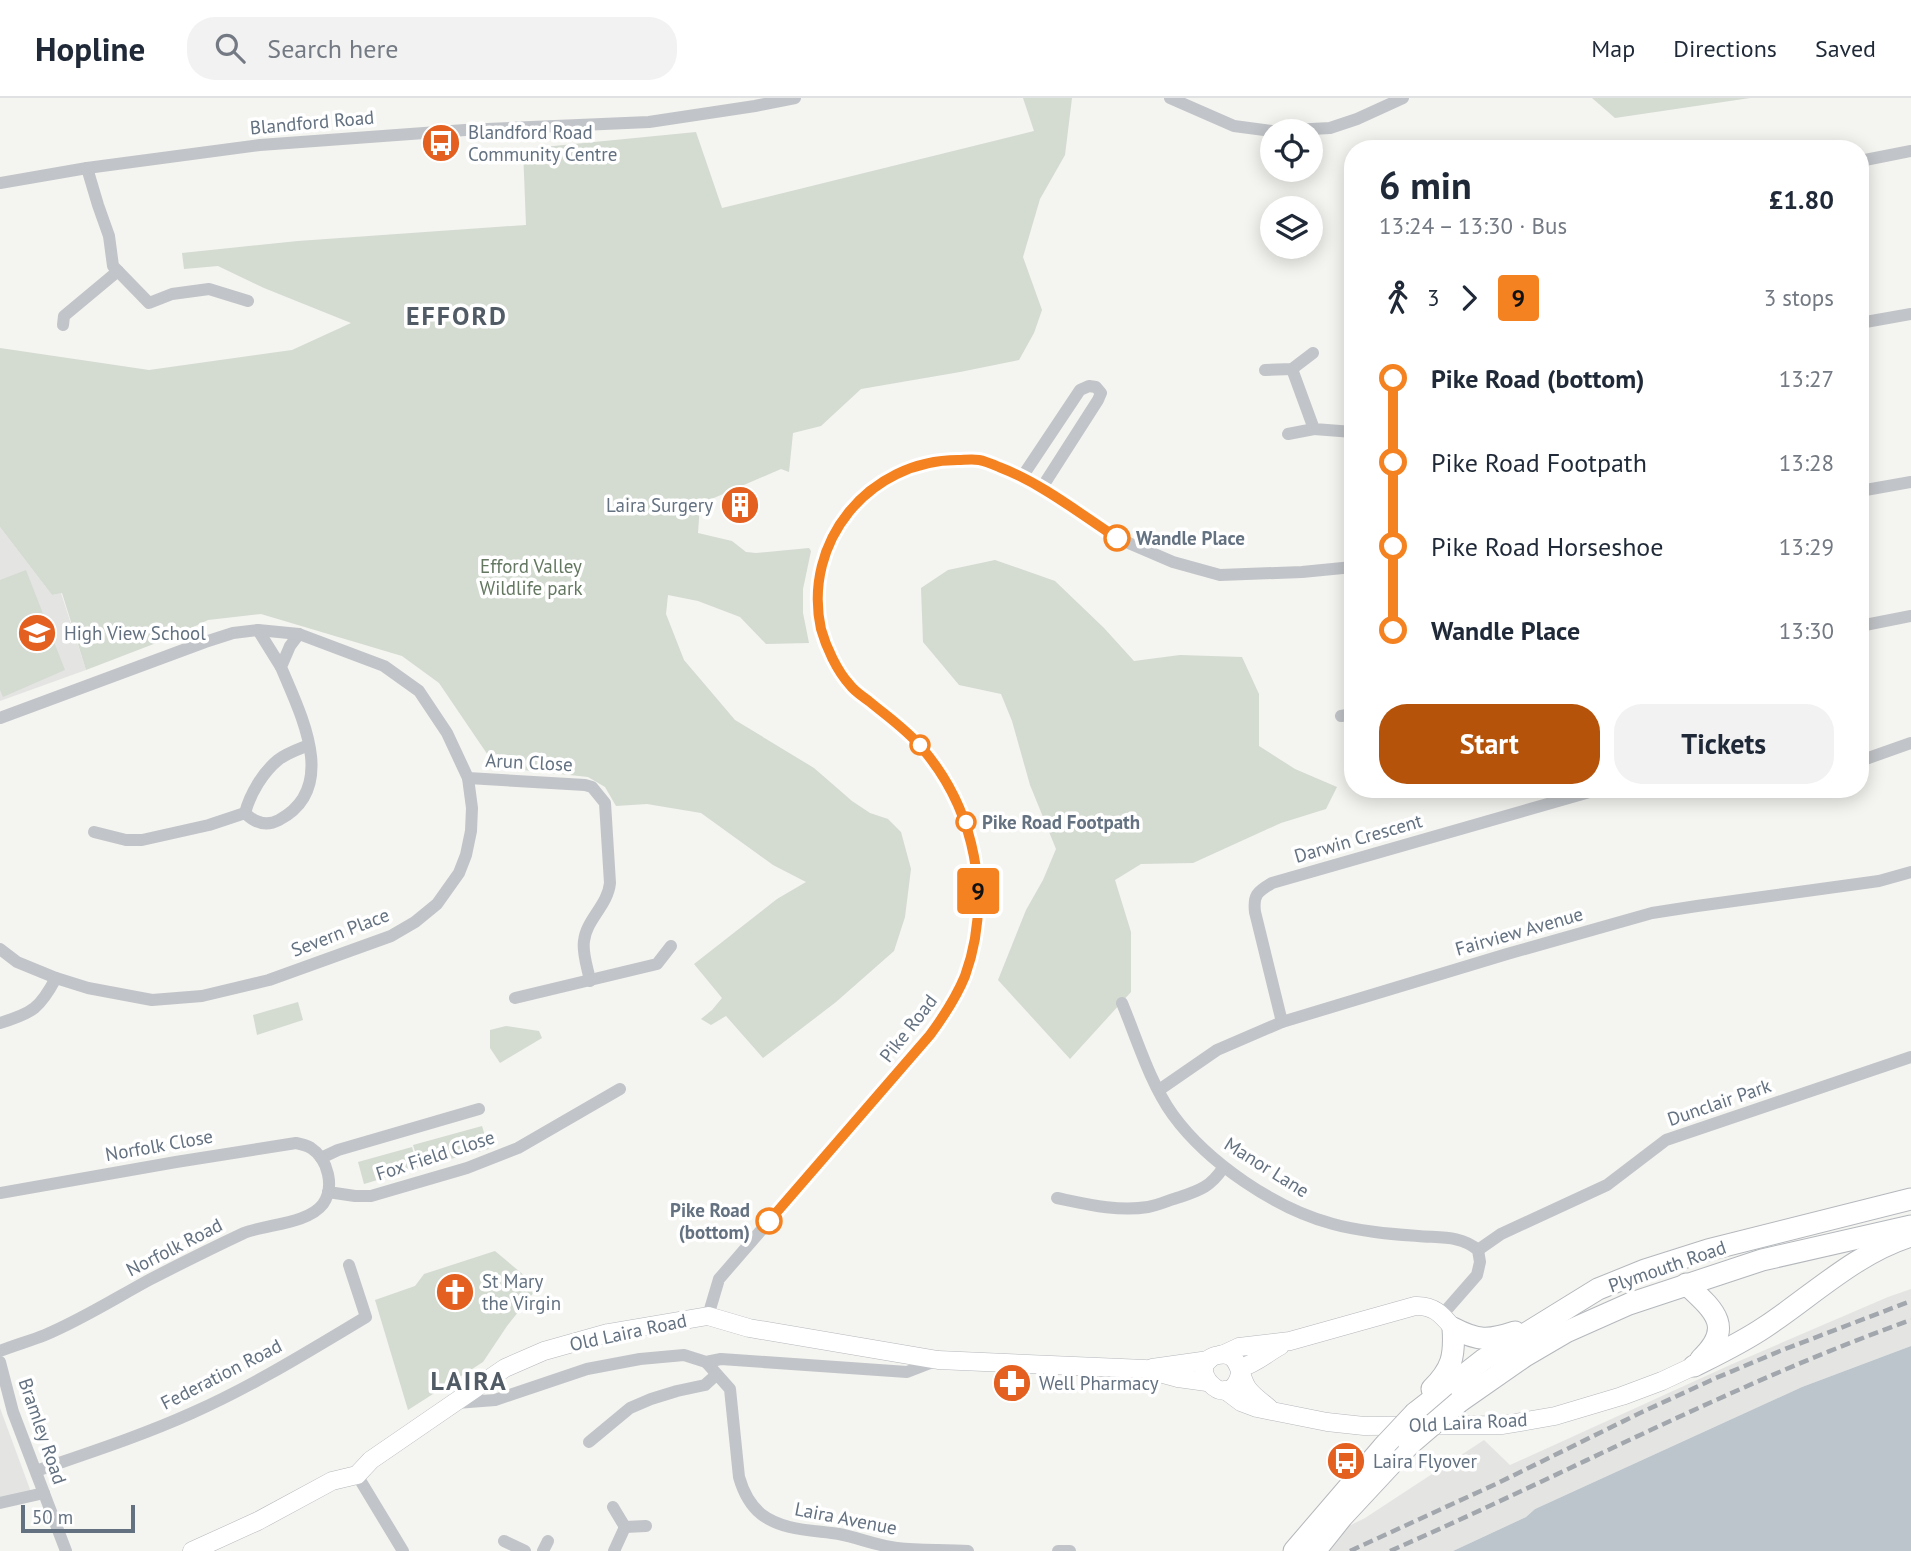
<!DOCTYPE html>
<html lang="en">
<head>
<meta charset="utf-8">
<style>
	body { margin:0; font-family:"PT Sans",sans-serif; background:#f2f2f3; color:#1f2937; height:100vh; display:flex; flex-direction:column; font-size:26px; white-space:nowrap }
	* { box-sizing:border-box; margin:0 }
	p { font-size:23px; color:#747a83 }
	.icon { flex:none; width:38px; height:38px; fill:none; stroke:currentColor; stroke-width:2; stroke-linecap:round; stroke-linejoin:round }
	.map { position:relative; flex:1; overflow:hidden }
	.drawer { position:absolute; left:1344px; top:42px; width:525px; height:658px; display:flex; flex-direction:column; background:#fff; border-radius:28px; box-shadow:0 4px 18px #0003 }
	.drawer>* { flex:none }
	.badge { padding:0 14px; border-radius:5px; font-size:24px; line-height:46px }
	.buttons { position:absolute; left:1260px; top:21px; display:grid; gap:14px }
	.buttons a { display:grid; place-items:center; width:63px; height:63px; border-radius:50%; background:#fff; box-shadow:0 4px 18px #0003; font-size:35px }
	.scale { position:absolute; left:21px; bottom:18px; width:114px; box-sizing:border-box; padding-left:7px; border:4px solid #637181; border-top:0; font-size:19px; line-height:24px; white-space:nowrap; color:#637181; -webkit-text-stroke:5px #fff; paint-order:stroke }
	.map>.badge { position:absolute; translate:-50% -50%; box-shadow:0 0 0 4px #fff }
	.legs { display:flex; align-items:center; gap:10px; height:77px; padding:0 35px; font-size:23px }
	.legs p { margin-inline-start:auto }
	.headline { display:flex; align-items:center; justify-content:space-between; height:119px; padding:0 35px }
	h1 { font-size:38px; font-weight:700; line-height:52px }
	.action { display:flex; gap:14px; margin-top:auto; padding:14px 35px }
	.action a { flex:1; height:80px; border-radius:28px; background:#b45309; color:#fff; font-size:28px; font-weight:700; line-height:80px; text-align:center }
	.action a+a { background:#f2f2f3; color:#1f2937 }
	ul { padding:0 35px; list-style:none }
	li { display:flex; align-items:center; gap:24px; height:84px; font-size:26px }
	li i { display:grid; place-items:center; width:10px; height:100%; margin:0 9px; background:currentColor }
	li i::after { content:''; width:18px; height:18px; margin:-9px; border:5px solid; border-radius:50%; background:#fff }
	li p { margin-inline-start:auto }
	li:first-child i { background:linear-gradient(#0000 50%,currentColor 0) }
	li:last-child i { background:linear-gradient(currentColor 50%,#0000 0) }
	header { display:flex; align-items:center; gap:42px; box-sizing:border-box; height:98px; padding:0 35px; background:#fff; border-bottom:2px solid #e0e1e3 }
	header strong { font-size:33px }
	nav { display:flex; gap:38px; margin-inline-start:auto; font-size:24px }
	.search { width:490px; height:63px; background:#f2f2f3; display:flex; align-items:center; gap:18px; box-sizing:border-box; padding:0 24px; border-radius:28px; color:#747a83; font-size:26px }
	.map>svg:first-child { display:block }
</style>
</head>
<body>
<header>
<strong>Hopline</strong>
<div class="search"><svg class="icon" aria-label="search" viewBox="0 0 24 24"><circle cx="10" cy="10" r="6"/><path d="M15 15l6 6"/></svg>Search here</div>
<nav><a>Map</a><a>Directions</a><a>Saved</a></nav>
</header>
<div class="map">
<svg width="1911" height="1453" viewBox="0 0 1911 1453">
	<rect width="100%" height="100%" fill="#f4f4f0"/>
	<g fill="#e4e5e3">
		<polygon points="0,429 52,497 61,495 86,572 0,603"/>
		<polygon points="1911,1191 1911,1248 1802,1289 1535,1411 1526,1419 1453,1453 1298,1453 1365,1420 1484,1342 1510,1367 1730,1267 1888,1199"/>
		<polygon points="0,1310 31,1394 0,1401"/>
	</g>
	<g fill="#d4dbd1">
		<polygon points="1023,0 1072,0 1065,57 1040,101 1023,159 1042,212 1034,235 1019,262 960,274 861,291 821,328 793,335 789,374 781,371 700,406 698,435 732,443 746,454 756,455 809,450 811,453 803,491 803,515 809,545 766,546 740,519 698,503 668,497 666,516 684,562 735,622 814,670 852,703 870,715 888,721 901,734 911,771 905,819 894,853 836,904 763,960 726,918 711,927 701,921 712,912 722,900 694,866 777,801 806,784 773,767 701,715 647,706 616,708 605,689 588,679 496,669 439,585 402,558 261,516 208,522 177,537 86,572 62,495 52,497 0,429 0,250 149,272 292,252 351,225 264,190 218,168 184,171 182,155 298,143 526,127 523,51 696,34 722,110 1034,33"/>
		<polygon points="1592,0 1750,0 1615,20"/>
		<polygon points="995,462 1055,483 1104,530 1134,563 1180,557 1242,559 1259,596 1259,648 1295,671 1337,689 1326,711 1281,725 1193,765 1141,766 1115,782 1131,834 1131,894 1070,961 998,882 1026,812 1043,782 1056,751 1030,687 1012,623 1001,596 959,587 923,544 921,490 948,472"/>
		<polygon points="26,472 65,572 3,599 0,592 0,482"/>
		<polygon points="298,904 303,922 257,937 253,917"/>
		<polygon points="506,928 539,933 542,940 500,965 490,950 490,932"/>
		<polygon points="482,1028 489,1051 420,1069 413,1047"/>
		<polygon points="412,1049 418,1070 364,1086 358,1064"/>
		<polygon points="495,1153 538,1189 507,1228 483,1264 408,1312 375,1202 415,1188 424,1176"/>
	</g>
	<polygon fill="#bcc5cc" points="1911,1248 1911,1453 1453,1453 1526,1419 1535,1411 1802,1289"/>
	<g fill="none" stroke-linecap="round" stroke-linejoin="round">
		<g stroke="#b4b8bc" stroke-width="19">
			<g id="secondary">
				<path d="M 1224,1256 L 1239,1249 L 1290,1243 L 1415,1208 C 1434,1207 1442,1217 1453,1230"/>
				<polyline points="1152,1270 1209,1262"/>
				<path d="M 1240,1270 C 1255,1266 1267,1255 1280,1248"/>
				<path d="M 1240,1276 C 1228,1320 1180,1264 1219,1257 C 1240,1252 1239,1279 1248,1291 C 1254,1299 1262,1304 1269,1310"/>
				<polyline points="1225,1292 1241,1304 1257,1310 1327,1324 1364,1328 1503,1327 1555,1318 1622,1298 1662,1283 1694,1268"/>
				<polyline points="192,1453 258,1423 332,1383 357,1377 371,1362 505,1270 544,1253 608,1235 708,1218 749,1230 938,1262 1145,1271 1178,1280 1207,1284"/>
			</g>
		</g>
		<g stroke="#b4b8bc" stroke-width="23">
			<g id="primary">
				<path d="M 1686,1186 C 1714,1212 1735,1229 1701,1261"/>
				<path d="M 1694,1268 C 1718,1256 1743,1244 1765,1229 C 1812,1198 1856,1155 1911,1138"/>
				<path d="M 1432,1291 C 1452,1271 1455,1258 1453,1230 C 1478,1243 1488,1243 1515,1234"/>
				<polyline points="1459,1304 1525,1258 1566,1234 1629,1206 1762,1162 1911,1128"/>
				<polyline points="1415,1315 1483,1262 1598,1191 1645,1172 1708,1152 1911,1101"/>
				<polyline points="1294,1453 1384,1348"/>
				<polyline points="1315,1453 1342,1419 1409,1347"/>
			</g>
		</g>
		<g stroke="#c1c4c8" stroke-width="12">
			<polyline points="1170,0 1234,28 1272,33"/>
			<polyline points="1275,33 1330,30 1357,21 1403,0"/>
			<polyline points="1860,63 1911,53"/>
			<polyline points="87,70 98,107 109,138 113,168 149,205 172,196 209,191 248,203"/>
			<polyline points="0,85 87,70 260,47 465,32 649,24 755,8 795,0"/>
			<polyline points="1860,225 1911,216"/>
			<polyline points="63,227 64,218 118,173"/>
			<polyline points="1292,271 1314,331 1353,334"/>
			<polyline points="1265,272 1292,271 1313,255"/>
			<polyline points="1288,336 1314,331"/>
			<polyline points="1022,379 1080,292 1089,288 1096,289 1101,295 1098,302 1041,391"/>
			<polyline points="1860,393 1911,384"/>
			<polyline points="1860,528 1911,518"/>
			<polyline points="258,532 281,569"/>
			<path d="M 299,536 L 290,548 L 281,569 C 300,615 340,690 279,722 C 266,729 255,725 245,715 C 250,696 263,674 278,662 C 287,655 299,651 309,647"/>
			<polyline points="1341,618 1353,616"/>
			<polyline points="0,620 205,544 233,535 258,532 299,536 384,568 419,593 447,635 468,680 472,710 471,733 466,757 459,775 437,806 415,824 391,838 269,882 202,898 152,902 88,890 56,880 17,864 0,851"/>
			<polyline points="1860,663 1911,645"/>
			<path d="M 468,680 L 585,687 L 592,689 L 605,705 L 610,785 C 608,807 586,822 584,843 C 582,855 588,871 590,883"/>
			<polyline points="94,734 126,742 142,742 209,727 245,715"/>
			<polyline points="515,900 657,866 671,848"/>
			<path d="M 1122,905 C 1137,941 1150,985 1173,1017 C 1208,1065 1276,1111 1333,1126 C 1347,1130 1361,1132 1375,1134 C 1389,1136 1404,1137 1418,1138 C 1439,1140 1461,1137 1478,1152 L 1480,1164 L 1477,1177 L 1442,1217"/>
			<path d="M 1282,924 L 1255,814 C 1253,797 1257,794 1272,785 L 1600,691"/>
			<path d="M 0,925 C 33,915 40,910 56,880"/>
			<polyline points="1159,992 1217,952 1282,924 1507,856 1652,815 1697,808 1879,783 1911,774"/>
			<polyline points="321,1060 338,1052 479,1011"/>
			<polyline points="328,1094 355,1098 371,1098 467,1070 518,1050 620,991"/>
			<path d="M 0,1095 L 176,1064 L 296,1045 C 301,1046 306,1047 311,1050 C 328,1061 335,1089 323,1106 C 308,1126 266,1126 244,1135 C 212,1150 180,1166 149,1182 C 114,1201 81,1222 45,1237 C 30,1243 15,1247 0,1253"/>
			<path d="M 1057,1100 C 1086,1106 1118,1114 1148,1109 C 1159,1107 1169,1102 1180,1099 C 1201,1092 1211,1088 1223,1070"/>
			<polyline points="1478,1152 1501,1136 1607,1087 1666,1042 1911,959"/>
			<polyline points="708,1218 719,1181 930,937 950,909 964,879 972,853 977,822 979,787 974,754 965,721 947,682 922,650 902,630 850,587 832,560 822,533 818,507 820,481 827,453 839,425 854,407 866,395 884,382 908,371 935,363 980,362 1022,379 1117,440 1173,464 1220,477 1302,474 1353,469"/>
			<polyline points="0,1264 13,1314 66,1453"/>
			<path d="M 706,1264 L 730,1291 L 739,1379 C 743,1393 749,1406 761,1416 C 783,1433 813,1432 839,1436 C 859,1440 878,1448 897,1450 C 921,1453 945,1451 968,1453"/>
			<polyline points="456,1305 495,1302 587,1271 640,1261 684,1257 706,1264 721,1261 907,1274 938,1262"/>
			<polyline points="589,1344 630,1310 651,1301 677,1293 705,1287 716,1277"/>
			<path d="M 36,1373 C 88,1355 141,1338 192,1315 C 253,1288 309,1253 366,1219 L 349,1167"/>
			<polyline points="357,1377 403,1453"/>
			<polyline points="0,1405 44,1395"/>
			<polyline points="613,1409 625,1429 646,1428"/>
			<polyline points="504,1443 525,1453"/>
			<polyline points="543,1453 548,1443"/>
			<polyline points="614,1453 625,1429"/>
			<polyline points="1058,1453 1070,1453"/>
		</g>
		<use href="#secondary" stroke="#fff" stroke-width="18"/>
		<use href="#primary" stroke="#fff" stroke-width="21"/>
		<g stroke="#a2a7ad" stroke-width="4.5" stroke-dasharray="10 5" stroke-linecap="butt">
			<polyline points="1350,1453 1498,1385 1640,1315 1716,1280 1780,1253 1911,1203"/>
			<path d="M 1390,1453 C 1564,1377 1732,1286 1911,1222"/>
		</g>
		<g stroke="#b4b8bc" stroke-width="23" stroke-linecap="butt">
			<g id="primary-bridge">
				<polyline points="1409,1347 1459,1304"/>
				<polyline points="1384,1348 1415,1315"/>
			</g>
		</g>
		<use href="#primary-bridge" stroke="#fff" stroke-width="21"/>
	</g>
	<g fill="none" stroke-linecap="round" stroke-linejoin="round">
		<g stroke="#fff" stroke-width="16">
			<path id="line-1" d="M 769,1123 L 930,937 C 944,918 956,900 965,878 C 993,800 975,712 922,650 C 907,632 888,619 870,604 C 864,599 855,594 850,587 C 837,573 826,549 821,531 C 802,444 869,362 958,362 C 964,362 972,361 979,362 C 985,363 992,366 999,369 C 1041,385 1079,415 1117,440"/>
		</g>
		<use href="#line-1" stroke="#f58220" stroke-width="10"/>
	</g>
	<defs>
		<g id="bus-disc" transform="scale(2.0125)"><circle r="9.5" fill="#e36020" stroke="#fff"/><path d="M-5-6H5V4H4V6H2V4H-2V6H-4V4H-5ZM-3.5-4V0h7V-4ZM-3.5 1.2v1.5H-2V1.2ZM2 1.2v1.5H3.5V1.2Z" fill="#fff"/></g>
		<g id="building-disc" transform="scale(2.0125)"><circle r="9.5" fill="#e36020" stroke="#fff"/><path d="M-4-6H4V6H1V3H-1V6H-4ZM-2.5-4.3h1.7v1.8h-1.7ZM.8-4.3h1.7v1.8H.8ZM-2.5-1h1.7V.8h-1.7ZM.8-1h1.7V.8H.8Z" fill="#fff"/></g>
		<g id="school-disc" transform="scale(2.0125)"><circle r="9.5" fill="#e36020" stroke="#fff"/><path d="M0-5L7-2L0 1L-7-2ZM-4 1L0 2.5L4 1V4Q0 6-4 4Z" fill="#fff"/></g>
		<g id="church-disc" transform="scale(2.0125)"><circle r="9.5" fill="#e36020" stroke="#fff"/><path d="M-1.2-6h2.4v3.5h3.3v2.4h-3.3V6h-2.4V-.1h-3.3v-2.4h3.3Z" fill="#fff"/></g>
		<g id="pharmacy-disc" transform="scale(2.0125)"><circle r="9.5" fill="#e36020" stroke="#fff"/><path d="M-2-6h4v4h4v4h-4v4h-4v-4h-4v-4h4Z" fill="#fff"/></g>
	</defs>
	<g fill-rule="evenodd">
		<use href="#bus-disc" x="441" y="45"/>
		<use href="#building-disc" x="740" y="407"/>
		<use href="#school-disc" x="37" y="535"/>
		<use href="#church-disc" x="455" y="1194"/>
		<use href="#pharmacy-disc" x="1012" y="1285"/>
		<use href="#bus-disc" x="1346" y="1363"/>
	</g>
	<g fill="#fff" stroke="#f58220" stroke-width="3.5">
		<circle cx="1117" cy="440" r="12"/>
		<circle cx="920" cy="647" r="9"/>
		<circle cx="966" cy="724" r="9"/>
		<circle cx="769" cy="1123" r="12"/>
	</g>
	<g text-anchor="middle" stroke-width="7" stroke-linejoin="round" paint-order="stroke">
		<g font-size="19" fill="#637181" stroke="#fff">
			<text transform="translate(312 24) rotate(-5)" y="7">Blandford Road</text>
			<text transform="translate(529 664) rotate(3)" y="7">Arun Close</text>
			<text transform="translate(1358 740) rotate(-16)" y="7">Darwin Crescent</text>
			<text transform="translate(1519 833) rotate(-16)" y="7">Fairview Avenue</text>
			<text transform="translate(340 834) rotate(-21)" y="7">Severn Place</text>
			<text transform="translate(908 930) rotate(-52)" y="7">Pike Road</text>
			<text transform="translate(1719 1004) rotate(-19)" y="7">Dunclair Park</text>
			<text transform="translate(159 1047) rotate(-10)" y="7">Norfolk Close</text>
			<text transform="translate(435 1057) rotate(-18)" y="7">Fox Field Close</text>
			<text transform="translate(1267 1069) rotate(32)" y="7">Manor Lane</text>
			<text transform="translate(174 1149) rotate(-27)" y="7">Norfolk Road</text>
			<text transform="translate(1667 1168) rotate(-19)" y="7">Plymouth Road</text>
			<text transform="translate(628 1234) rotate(-12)" y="7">Old Laira Road</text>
			<text transform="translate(221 1276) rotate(-27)" y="7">Federation Road</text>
			<text transform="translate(1468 1324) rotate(-3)" y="7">Old Laira Road</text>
			<text transform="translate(43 1333) rotate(71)" y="7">Bramley Road</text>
			<text transform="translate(846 1420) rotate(11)" y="7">Laira Avenue</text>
		</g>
		<g font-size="19" fill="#637181" stroke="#fff" text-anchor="start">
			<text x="468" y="41">Blandford Road<tspan x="468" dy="22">Community Centre</tspan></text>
			<text x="713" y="414" text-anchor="end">Laira Surgery</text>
			<text x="64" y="542">High View School</text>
			<text x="482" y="1190">St Mary<tspan x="482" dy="22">the Virgin</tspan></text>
			<text x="1039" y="1292">Well Pharmacy</text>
			<text x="1373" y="1370">Laira Flyover</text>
		</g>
		<g font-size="19" font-weight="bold" fill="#637181" stroke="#fff" text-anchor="start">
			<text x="1136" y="447">Wandle Place</text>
			<text x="982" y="731">Pike Road Footpath</text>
			<text x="750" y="1119" text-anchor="end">Pike Road<tspan x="750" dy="22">(bottom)</tspan></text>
		</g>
		<g font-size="19" fill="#647861" stroke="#fff">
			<text x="531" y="475">Efford Valley<tspan x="531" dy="22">Wildlife park</tspan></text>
		</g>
		<g font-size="26" font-weight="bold" letter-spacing="2" fill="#515b66" stroke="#fff">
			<text x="457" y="227">EFFORD</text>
			<text x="469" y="1292">LAIRA</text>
		</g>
	</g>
</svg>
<div class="buttons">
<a><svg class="icon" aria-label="locate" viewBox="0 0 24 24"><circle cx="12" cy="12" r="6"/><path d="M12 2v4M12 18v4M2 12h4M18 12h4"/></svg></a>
<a><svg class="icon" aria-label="layers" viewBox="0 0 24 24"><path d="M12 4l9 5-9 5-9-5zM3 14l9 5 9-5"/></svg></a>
</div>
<div class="scale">50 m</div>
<b class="badge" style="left:978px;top:793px;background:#f58220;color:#111">9</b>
<section class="drawer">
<div class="headline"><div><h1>6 min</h1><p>13:24 – 13:30 · Bus</p></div><b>£1.80</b></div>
<div class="legs"><svg class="icon" aria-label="walk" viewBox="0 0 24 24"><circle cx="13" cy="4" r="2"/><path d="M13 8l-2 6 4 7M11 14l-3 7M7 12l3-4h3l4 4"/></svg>3<svg class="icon" aria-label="forward" viewBox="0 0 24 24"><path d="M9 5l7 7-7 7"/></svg><b class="badge" style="background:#f58220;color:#111">9</b><p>3 stops</p></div>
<ul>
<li><i style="color:#f58220"></i><b>Pike Road (bottom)</b><p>13:27</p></li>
<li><i style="color:#f58220"></i><span>Pike Road Footpath</span><p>13:28</p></li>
<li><i style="color:#f58220"></i><span>Pike Road Horseshoe</span><p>13:29</p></li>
<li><i style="color:#f58220"></i><b>Wandle Place</b><p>13:30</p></li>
</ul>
<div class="action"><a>Start</a><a>Tickets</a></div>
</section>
</div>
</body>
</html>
